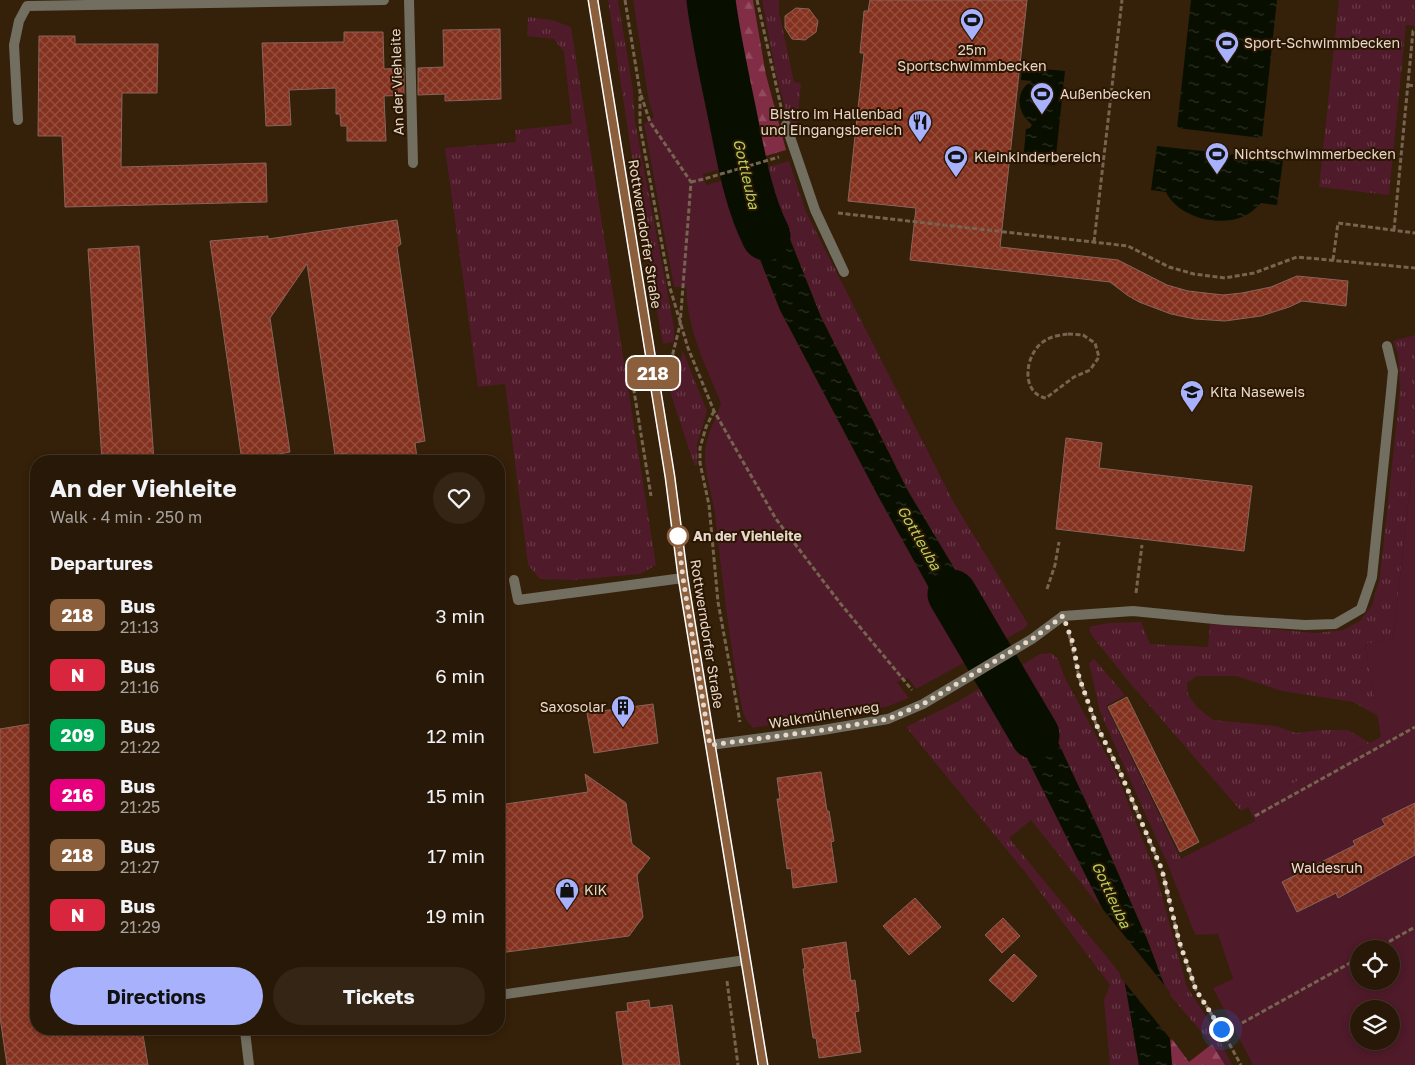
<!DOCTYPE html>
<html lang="en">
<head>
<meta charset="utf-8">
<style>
	body { margin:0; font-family:"Golos Text",sans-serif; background:#342515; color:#f1f3f6; height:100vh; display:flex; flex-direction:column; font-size:19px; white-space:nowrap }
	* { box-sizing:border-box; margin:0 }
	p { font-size:16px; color:#a5a09b }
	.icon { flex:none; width:28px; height:28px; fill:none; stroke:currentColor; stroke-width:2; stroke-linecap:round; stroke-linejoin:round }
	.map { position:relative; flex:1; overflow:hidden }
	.sheet { position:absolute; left:30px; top:455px; width:475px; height:580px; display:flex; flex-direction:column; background:#281807; border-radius:20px; box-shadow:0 2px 8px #0003,0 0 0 1px #443728 }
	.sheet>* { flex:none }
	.badge { padding:0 10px; border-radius:8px; font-size:18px; line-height:32px }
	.buttons { position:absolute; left:1350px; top:940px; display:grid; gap:10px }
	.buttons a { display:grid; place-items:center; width:50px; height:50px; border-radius:50%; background:#281807; box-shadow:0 2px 8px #0003,0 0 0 1px #443728; font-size:25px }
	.you { position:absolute; width:25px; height:25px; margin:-12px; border:4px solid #fff; border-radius:50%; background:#1a73e8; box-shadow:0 0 0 8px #1a73e833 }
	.map>.badge { position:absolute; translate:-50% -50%; box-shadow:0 0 0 2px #fff }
	h2 { padding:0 20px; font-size:19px; line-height:45px }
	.round { display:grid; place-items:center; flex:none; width:52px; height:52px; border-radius:26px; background:#342515 }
	.summary { display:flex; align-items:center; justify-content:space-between; height:85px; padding:0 20px }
	h1 { font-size:24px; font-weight:700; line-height:38px }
	.primary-button { display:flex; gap:10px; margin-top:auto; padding:10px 20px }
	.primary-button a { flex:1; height:58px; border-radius:30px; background:#a7b1fc; color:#111; font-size:20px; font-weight:700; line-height:58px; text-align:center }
	.primary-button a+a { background:#342515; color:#f1f3f6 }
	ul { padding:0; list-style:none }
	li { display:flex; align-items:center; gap:15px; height:60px; padding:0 20px }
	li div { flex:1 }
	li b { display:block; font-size:19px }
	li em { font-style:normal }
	li .badge { min-width:55px; font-weight:700; text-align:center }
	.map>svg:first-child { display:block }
</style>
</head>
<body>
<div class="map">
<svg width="1415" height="1065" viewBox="0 0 1415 1065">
	<defs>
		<pattern id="grass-tufts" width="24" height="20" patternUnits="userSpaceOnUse" patternTransform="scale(1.25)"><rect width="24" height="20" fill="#4f1a29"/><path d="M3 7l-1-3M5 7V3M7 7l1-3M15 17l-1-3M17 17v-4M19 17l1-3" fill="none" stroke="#683b47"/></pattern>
		<pattern id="forest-firs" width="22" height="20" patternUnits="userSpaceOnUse" patternTransform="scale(1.25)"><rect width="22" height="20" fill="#812d46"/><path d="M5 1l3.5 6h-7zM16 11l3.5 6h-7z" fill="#934b5f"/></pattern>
		<pattern id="water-ripples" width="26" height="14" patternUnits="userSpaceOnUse" patternTransform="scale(1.25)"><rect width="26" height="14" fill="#090f00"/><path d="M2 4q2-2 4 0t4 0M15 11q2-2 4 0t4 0" fill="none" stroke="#2d3124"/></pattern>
		<pattern id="building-cross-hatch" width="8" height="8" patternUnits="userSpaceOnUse" patternTransform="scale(1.25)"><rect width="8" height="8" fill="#84321f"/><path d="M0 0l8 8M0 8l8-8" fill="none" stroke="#954f3e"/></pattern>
	</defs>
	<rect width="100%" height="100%" fill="#352009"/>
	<g fill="url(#grass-tufts)">
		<polygon points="608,0 618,0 633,90 635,122 674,327 674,342 663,344 648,262"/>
		<polygon points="762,0 779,0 779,12 794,82 801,83 797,126 790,126 776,74"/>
		<polygon points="1339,0 1415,0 1415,26 1406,25 1389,195 1319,187"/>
		<polygon points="528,17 552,20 571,27 656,565 640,574 573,580 540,579 528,565 505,384 478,387 445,148 516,142 515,130 572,124 564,52 554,39 527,36"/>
		<polygon points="789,161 806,212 954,503 1028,624 1025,628 999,643 908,491 821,317 762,169"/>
		<polygon points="1415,335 1415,444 1393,639 1365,644 1378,716 1353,702 1282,691 1236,676 1197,676 1187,683 1188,695 1197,707 1213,720 1276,726 1296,733 1321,730 1348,730 1370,743 1241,811 1129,682 1092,636 1089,627 1108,623 1141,622 1150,644 1208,647 1210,624 1316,633 1343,630 1360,621 1372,605 1380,577 1400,390 1398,354 1393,341"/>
		<polygon points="683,351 707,411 697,444 697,465 694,465 669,388 675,381"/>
		<polygon points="1051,653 1058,659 1064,676 1117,775 1155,871 1187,987 1215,1030 1232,1065 1225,1065 1212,1044 1167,992 1147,939 1022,665 1040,654"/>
		<polygon points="1094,659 1125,695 1106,706 1181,859 1168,865 1100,712 1089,663"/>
		<polygon points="980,688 1017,738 1104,912 1031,820 1009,838 1124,978 1139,1065 1110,1065 1104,1000 1110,985 1025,872 906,727 957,702"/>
	</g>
	<g fill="url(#forest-firs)">
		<polygon points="727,0 753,0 766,75 786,150 762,157 728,16"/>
		<polygon points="1169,1035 1189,1062 1212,1044 1225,1065 1172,1065"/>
	</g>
	<g fill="#4f1a29" fill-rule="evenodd">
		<path d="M 633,0 L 696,0 L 700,41 L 728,167 L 703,174 L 706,185 L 731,178 L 743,216 L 780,310 L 877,494 L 969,660 L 916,689 L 908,678 L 897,682 L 909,698 L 886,707 L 753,728 L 747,721 L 743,713 C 730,647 722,580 715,513 C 712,494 704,473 705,453 C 706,434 716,420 721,403 C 705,365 687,329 686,287 L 674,287 L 644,124 L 654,117 L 649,102 Z"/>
		<path d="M 1415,444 L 1415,1065 L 1253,1065 L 1213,988 L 1233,979 L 1218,934 L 1195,935 L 1168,865 L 1255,821 L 1248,807 L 1381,737 L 1365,644 L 1393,639 ZM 1359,949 L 1391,949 L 1391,981 L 1359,981 ZM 1359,1009 L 1391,1009 L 1391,1041 L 1359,1041 Z"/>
	</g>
	<g fill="url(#water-ripples)">
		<polygon points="696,0 727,0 728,16 762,157 728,167 700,41"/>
		<polygon points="1191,0 1277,0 1262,138 1177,128"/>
		<path d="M 1022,67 L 1065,71 L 1055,165 L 1023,162 L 1026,129 L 1030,128 L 1032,125 C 1029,121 1026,120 1024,116 C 1016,103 1019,88 1032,81 L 1021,80 Z"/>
		<path d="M 1157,146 L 1283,160 L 1277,205 L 1261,203 C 1255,209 1250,214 1242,217 C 1217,227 1178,217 1166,192 L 1151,190 Z"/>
		<polygon points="762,169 821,317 908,491 999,643 969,660 877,494 780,310 743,216 731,178"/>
		<polygon points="1022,665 1101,834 1147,939 1167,992 1172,1065 1139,1065 1124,978 1104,912 1017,738 980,688"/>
	</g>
	<polygon fill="#352009" points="1097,902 1170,992 1172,1041 1121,978 1102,913"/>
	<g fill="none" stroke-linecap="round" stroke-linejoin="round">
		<g stroke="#090f00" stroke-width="49">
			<path d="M 711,0 C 716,40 725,78 733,118 C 741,157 748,200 766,236"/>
			<polyline points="952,594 1035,735"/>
		</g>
	</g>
	<g fill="url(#building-cross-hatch)" stroke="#88645b">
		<polygon points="870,0 1027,0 1000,247 1118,260 1167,285 1188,291 1223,295 1242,293 1271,287 1297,276 1348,281 1346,306 1302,301 1289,307 1261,316 1225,321 1195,319 1171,314 1139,302 1127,295 1110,282 910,260 916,208 848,201 864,53 860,53 864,11 868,11"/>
		<polygon points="796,8 809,9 818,21 816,32 805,40 792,39 785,28 785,16"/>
		<polygon points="500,29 501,99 445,101 445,94 418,95 418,68 444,67 443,30"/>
		<polygon points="344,32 383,32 384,69 404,68 404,95 384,96 386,141 347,141 347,126 341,126 340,114 336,114 336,88 289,90 291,125 266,126 262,43 344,42"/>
		<polygon points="39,36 75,36 75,44 158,44 157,93 122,93 121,167 266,163 267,202 65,207 62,136 38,136"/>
		<polygon points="397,220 401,244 397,247 425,441 415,443 417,458 398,461 346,461 346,453 335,455 307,264 270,318 290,452 279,454 280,461 242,461 210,241 268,236 268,239"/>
		<polygon points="139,246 154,461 102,461 88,249"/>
		<polygon points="1066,438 1102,443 1099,468 1252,486 1244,551 1056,529"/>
		<polygon points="1127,697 1199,842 1180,852 1108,707"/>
		<polygon points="653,704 658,743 594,753 587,713"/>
		<polygon points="36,723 36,1029 142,1029 148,1065 7,1065 0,1017 0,729"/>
		<polygon points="821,772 827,811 829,811 834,841 831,842 837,882 793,888 791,868 787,869 777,799 780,799 777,778"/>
		<polygon points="585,774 626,803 632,844 650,858 637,875 643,917 629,936 499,953 499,805 588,792"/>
		<polygon points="1415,803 1415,855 1338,898 1336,893 1297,912 1282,882 1355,845 1353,841 1385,825 1382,819"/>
		<polygon points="915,898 941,927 909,955 883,926"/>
		<polygon points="1003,918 1020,936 1002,953 985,935"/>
		<polygon points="846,942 851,981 855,980 859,1011 855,1012 861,1052 819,1058 816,1038 813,1038 803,969 805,969 802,949"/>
		<polygon points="1014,954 1037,976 1013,1002 989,980"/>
		<polygon points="649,1000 650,1008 672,1005 680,1065 623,1065 616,1012 628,1011 627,1003"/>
	</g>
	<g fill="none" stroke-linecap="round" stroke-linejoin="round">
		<g stroke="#766350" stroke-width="3" stroke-dasharray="5 2.5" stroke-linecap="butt">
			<polyline points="625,0 640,92 640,126 670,288 688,348 714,411 776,519 840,603 912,690"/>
			<polyline points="757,0 781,107"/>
			<polyline points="1408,85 1415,86"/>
			<polyline points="641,95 650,122 691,182 680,325 671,361"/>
			<polyline points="691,182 704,179 779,157"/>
			<polyline points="838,213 1128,246 1169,267 1194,274 1225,278 1254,273 1297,257 1415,268"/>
			<polyline points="1394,230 1413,31 1415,31"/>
			<polyline points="1094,242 1122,0"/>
			<polyline points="1333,260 1338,223 1415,233"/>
			<path d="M 1068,334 L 1083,335 L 1095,343 L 1099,357 L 1090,370 L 1074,377 L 1046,398 C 1019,393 1025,351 1046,340 C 1052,336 1061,335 1068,334 Z"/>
			<polyline points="630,366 651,496"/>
			<polyline points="714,411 706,427 700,448 700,463 709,505 718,602 740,722"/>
			<polyline points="1047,589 1055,565 1059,542"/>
			<polyline points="1136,593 1142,545"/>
			<polyline points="1069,634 1079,677 1096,724 1121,774 1162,870 1179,941 1196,990 1221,1029 1241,1065"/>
			<polyline points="1255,816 1415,727"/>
			<polyline points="1376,949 1415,927"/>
			<polyline points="727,981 738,1065"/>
			<polyline points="1242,1023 1359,958"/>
		</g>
		<g stroke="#726e60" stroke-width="10">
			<polyline points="409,0 413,163"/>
			<polyline points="786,125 815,210 844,272"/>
			<polyline points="1063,616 1133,611 1224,620 1305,625 1335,624 1361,609 1372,577 1391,392 1393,371 1387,346"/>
			<polyline points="499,995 746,960"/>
			<polyline points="249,1065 245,1031 263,1029"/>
		</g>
		<g stroke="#726e60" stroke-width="10">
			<polyline points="18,120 14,45 19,21 27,6 384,0"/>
			<polyline points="514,580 518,600 683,578"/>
			<polyline points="710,745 823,730 888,719 923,704 1032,639 1063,616"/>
		</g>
		<polyline stroke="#9e9881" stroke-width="10" points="593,0 670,477 683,578 763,1065"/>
	</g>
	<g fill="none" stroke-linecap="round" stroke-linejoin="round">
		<g stroke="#fff" stroke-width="11">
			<polyline id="line" points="593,0 670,477 683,578 763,1065"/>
		</g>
		<use href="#line" stroke="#8b5e3c" stroke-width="8"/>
		<polyline stroke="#e7d8cb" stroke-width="5" stroke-dasharray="0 9" points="678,536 683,578 710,745 824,730 888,719 923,704 1032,639 1063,616 1073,643 1079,677 1096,724 1121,774 1162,870 1179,941 1196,990 1221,1029"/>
	</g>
	<defs>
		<g id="stadium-pin" transform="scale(1.25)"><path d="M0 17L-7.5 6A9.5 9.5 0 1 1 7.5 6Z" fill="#a7b1fc" stroke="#2b1601"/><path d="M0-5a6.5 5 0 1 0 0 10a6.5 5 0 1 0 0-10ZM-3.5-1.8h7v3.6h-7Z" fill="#111"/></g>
		<g id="restaurant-pin" transform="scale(1.25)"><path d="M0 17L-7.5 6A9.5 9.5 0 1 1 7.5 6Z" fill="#a7b1fc" stroke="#2b1601"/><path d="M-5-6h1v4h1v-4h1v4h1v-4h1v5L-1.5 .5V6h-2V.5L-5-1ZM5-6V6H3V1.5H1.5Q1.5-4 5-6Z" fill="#111"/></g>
		<g id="school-pin" transform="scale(1.25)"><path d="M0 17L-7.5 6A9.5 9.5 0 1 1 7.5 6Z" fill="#a7b1fc" stroke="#2b1601"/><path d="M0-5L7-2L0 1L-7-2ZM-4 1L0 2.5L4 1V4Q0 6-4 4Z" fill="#111"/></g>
		<g id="building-pin" transform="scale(1.25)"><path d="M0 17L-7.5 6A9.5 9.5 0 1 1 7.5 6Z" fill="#a7b1fc" stroke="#2b1601"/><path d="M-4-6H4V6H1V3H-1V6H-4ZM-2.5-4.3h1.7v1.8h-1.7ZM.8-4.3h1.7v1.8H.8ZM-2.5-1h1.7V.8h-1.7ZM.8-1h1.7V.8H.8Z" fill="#111"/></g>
		<g id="shop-pin" transform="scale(1.25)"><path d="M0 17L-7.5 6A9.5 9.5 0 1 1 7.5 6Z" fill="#a7b1fc" stroke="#2b1601"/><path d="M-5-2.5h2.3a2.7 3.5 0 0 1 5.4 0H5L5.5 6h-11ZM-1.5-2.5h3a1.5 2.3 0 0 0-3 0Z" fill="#111"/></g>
	</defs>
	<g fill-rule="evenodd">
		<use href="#stadium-pin" x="972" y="20"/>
		<use href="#stadium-pin" x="1227" y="43"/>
		<use href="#stadium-pin" x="1042" y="94"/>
		<use href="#restaurant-pin" x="920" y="122"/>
		<use href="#stadium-pin" x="1217" y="154"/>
		<use href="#stadium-pin" x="956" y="157"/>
		<use href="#school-pin" x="1192" y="392"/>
		<use href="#building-pin" x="623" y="707"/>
		<use href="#shop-pin" x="567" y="890"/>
	</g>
	<circle fill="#fff" stroke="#8b5e3c" stroke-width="2.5" cx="678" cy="536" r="10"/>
	<g text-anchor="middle" stroke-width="4" stroke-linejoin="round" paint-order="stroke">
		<g font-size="14" fill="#e7d8cb" stroke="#2b1601" text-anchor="start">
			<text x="1244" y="48">Sport-Schwimmbecken</text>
			<text x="972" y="55" text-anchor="middle">25m<tspan x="972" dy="16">Sportschwimmbecken</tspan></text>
			<text x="1060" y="99">Außenbecken</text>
			<text x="902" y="119" text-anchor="end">Bistro im Hallenbad<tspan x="902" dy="16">und Eingangsbereich</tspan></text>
			<text x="1234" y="159">Nichtschwimmerbecken</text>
			<text x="974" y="162">Kleinkinderbereich</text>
			<text x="1210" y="397">Kita Naseweis</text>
			<text x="606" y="712" text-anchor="end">Saxosolar</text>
			<text x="584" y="895">KiK</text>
		</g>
		<g font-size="14" fill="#e7d8cb" stroke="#2b1601">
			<text transform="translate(397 82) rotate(-92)" y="5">An der Viehleite</text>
			<text transform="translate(645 234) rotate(81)" y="5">Rottwerndorfer Straße</text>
			<text transform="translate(707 634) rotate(81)" y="5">Rottwerndorfer Straße</text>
			<text transform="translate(824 715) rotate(-9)" y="5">Walkmühlenweg</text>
		</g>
		<g font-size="14" font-weight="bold" fill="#e7d8cb" stroke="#2b1601" text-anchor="start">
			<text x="693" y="541">An der Viehleite</text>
		</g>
		<g font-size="14" fill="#f2d8dd" stroke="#2b1601">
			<text x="1327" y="873">Waldesruh</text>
		</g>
		<g font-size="15" font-style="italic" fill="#b0d05b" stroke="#2b1601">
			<text transform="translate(746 174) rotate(77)" y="5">Gottleuba</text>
			<text transform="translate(919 538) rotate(60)" y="5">Gottleuba</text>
			<text transform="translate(1111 895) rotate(65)" y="5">Gottleuba</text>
		</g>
	</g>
</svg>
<div class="buttons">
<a><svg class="icon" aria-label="locate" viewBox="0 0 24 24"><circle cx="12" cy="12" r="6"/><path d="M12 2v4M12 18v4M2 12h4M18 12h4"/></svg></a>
<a><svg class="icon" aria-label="layers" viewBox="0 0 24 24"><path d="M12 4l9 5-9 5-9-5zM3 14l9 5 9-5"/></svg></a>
</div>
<div class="you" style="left:1221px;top:1029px"></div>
<b class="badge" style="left:653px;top:373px;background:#8b5e3c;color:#fff">218</b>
<section class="sheet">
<div class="summary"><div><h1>An der Viehleite</h1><p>Walk · 4 min · 250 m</p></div><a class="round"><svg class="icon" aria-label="heart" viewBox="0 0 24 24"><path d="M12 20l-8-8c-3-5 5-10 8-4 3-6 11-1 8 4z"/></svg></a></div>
<h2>Departures</h2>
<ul>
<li><span class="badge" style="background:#8b5e3c;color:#fff">218</span><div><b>Bus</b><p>21:13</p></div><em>3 min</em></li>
<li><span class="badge" style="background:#d7263d;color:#fff">N</span><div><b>Bus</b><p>21:16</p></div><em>6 min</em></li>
<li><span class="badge" style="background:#00a651;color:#fff">209</span><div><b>Bus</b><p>21:22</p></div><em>12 min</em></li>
<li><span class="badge" style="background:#e6007e;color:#fff">216</span><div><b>Bus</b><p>21:25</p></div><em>15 min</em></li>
<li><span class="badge" style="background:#8b5e3c;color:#fff">218</span><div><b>Bus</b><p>21:27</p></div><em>17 min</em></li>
<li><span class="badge" style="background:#d7263d;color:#fff">N</span><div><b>Bus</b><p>21:29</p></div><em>19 min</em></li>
</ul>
<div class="primary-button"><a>Directions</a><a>Tickets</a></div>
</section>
</div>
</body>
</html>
